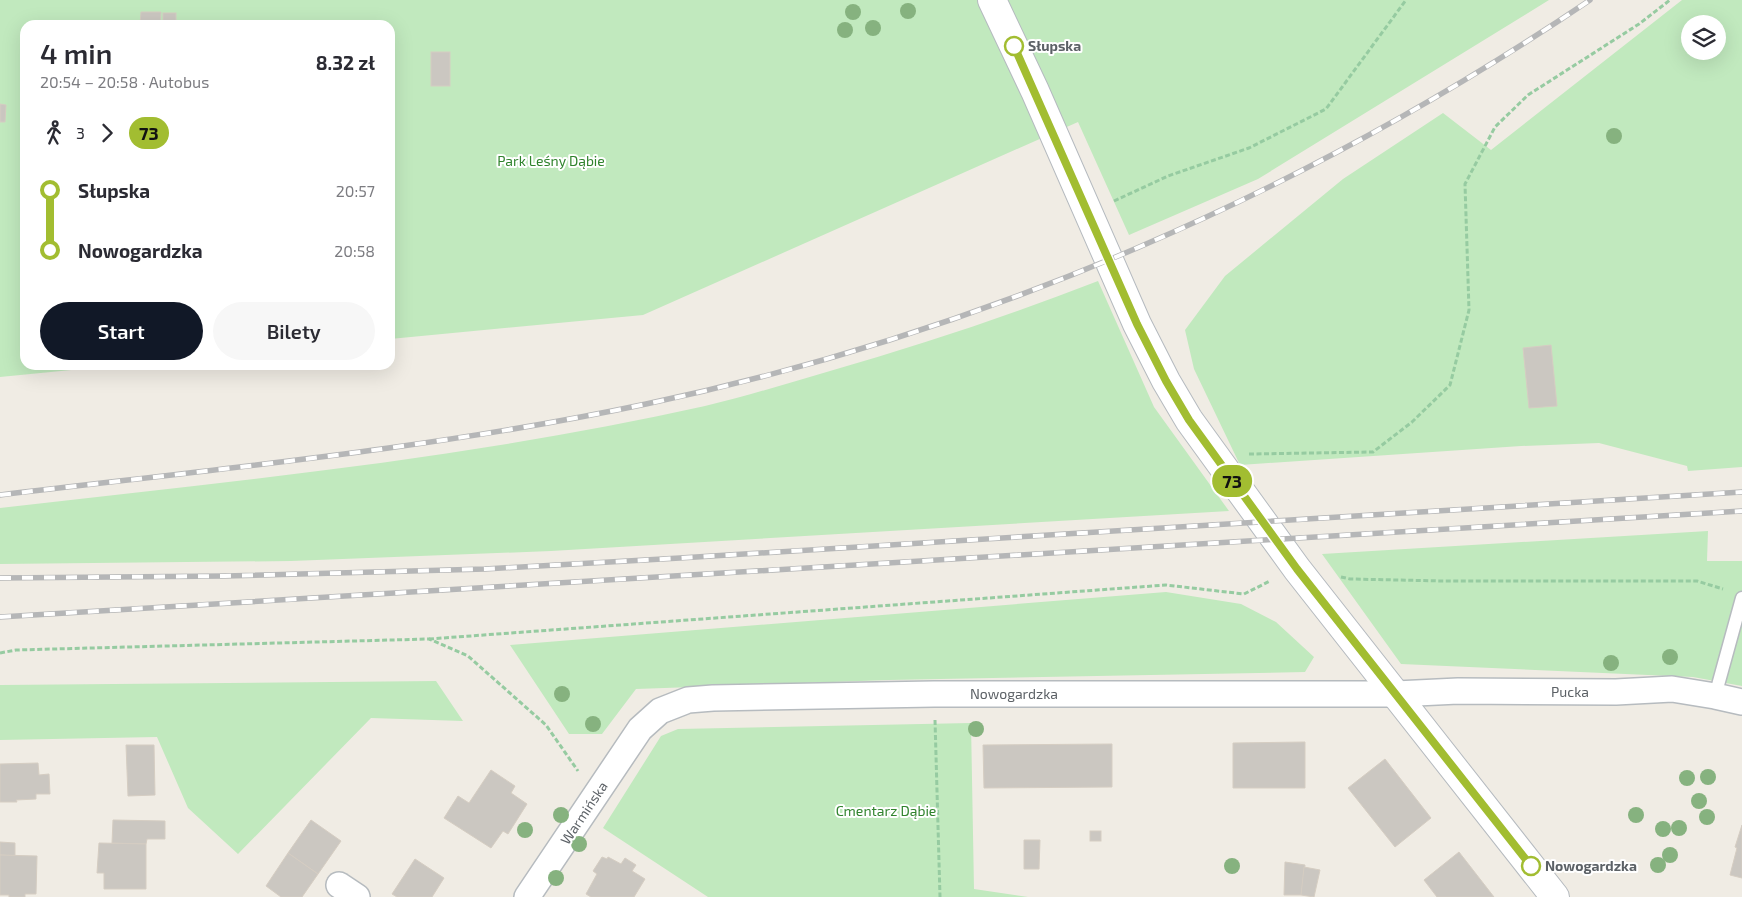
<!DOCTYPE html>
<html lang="pl">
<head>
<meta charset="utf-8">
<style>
	body { margin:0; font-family:"Exo 2",sans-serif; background:#f7f7f7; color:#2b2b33; height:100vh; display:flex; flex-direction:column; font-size:19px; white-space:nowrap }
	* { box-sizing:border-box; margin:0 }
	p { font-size:16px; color:#7c7c81 }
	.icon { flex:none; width:28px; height:28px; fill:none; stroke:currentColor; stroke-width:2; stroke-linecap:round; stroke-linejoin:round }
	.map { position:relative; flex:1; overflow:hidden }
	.panel { position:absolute; left:20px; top:20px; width:375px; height:350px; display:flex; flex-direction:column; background:#fff; border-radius:15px; box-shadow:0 5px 20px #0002 }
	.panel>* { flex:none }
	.badge { padding:0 10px; border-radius:16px; font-size:18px; line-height:32px }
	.controls { position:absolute; left:1681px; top:15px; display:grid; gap:10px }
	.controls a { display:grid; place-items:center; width:45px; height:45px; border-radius:50%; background:#fff; box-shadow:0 5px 20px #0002; font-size:25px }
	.map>.badge { position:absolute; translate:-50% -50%; box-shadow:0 0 0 2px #fff }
	.legs { display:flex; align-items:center; gap:8px; height:55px; padding:0 20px; font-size:16px }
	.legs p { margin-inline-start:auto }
	.summary { display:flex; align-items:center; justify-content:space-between; height:85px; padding:0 20px }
	h1 { font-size:28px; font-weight:600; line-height:38px }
	.cta { display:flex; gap:10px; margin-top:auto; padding:10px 20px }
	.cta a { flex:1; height:58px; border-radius:30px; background:#111827; color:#fff; font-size:20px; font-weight:600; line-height:58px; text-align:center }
	.cta a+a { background:#f7f7f7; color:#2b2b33 }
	ul { padding:0 20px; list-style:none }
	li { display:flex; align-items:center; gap:18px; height:60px; font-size:19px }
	li i { display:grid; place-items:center; width:8px; height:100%; margin:0 6px; background:currentColor }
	li i::after { content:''; width:12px; height:12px; margin:-6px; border:4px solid; border-radius:50%; background:#fff }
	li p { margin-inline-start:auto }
	li:first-child i { background:linear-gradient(#0000 50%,currentColor 0) }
	li:last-child i { background:linear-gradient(currentColor 50%,#0000 0) }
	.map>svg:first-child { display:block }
</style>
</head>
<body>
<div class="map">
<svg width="1742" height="897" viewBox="0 0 1742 897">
	<rect width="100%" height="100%" fill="#f0ece4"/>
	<g fill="#c1e9be" fill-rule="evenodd">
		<polygon points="0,0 1549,0 1258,179 1129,235 1078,122 643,315 390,339 390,25 25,25 25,365 122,365 0,377"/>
		<path d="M 1682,0 L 1742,0 L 1742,467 L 1688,471 L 1687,466 L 1599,443 L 1521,446 L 1240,465 L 1194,369 L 1185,330 L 1225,276 L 1343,179 L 1443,113 L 1491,150 ZM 1690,24 L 1718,24 L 1718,51 L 1690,51 Z"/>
		<path d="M 1098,281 L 1154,407 L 1229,511 L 551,551 L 291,561 L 0,564 L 0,508 C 236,481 473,458 705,406 C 747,396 789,383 830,371 C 921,345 1010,315 1098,281 Z"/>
		<polygon points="1708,531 1707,561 1742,561 1742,686 1693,677 1401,664 1322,554"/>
		<polygon points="1166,592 1241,604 1276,622 1314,657 1305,672 889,680 636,689 602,734 569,734 510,645"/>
		<polygon points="436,681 463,721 371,718 238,854 188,808 157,737 0,740 0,685"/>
		<polygon points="971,723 974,889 1028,897 708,897 603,828 661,736 678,729"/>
	</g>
	<g fill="#cbc7c1" stroke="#d5cdc2">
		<polygon points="141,12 161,12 160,25 140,25"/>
		<rect x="163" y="13" width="13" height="12"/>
		<rect x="431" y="52" width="19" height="34"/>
		<polygon points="0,104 6,105 5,122 0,122"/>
		<polygon points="1551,345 1557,406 1529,408 1523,348"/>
		<polygon points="1305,742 1305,788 1233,788 1233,743"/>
		<polygon points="1112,744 1112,787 984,788 983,745"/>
		<polygon points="126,745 154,745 155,795 128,796"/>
		<polygon points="1385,759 1431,818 1395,847 1348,788"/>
		<polygon points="38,763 39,775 49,774 50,794 36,794 36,799 16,800 17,802 0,802 0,764"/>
		<polygon points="491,770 515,786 511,793 527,804 508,834 503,831 491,848 444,818 458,796 469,803"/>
		<polygon points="113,820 165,821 165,839 147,839 146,844 112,843"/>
		<polygon points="311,820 341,841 318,874 288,853"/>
		<polygon points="1742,825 1742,878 1730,875 1737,848 1735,847"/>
		<rect x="1090" y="831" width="11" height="10"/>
		<polygon points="1024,840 1040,840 1039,869 1024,869"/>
		<polygon points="0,842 15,843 15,856 0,855"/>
		<polygon points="99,843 146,844 146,889 104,889 104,873 97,873"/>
		<polygon points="1459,852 1494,897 1437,897 1424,880"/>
		<polygon points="288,853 318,874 302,897 281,897 266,886"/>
		<polygon points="0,855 37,856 36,894 25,894 25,897 9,897 9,895 0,895"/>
		<polygon points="602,857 607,859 608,857 621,864 625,858 636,865 632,871 645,879 634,897 591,897 586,894 597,874 593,871"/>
		<polygon points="415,859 444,878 432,897 397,897 392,894"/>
		<polygon points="1285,862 1305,865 1301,895 1284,895"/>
		<polygon points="1304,867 1320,870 1314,897 1301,895"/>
	</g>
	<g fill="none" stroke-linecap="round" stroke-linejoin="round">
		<g stroke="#b6bbbf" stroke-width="15">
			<polyline id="lane" points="1715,696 1742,598"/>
		</g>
		<g stroke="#b6bbbf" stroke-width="28">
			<g id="street">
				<polyline points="339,885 357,897"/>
				<polyline points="527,897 640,729 660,711 688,700 713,698 934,694 1396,694 1458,691 1616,692 1672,689 1715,696 1742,702"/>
			</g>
		</g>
		<g stroke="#b5babf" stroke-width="30">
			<polyline id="secondary" points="992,0 1035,91 1137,324 1166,381 1189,420 1297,569 1555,897"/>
		</g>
		<g stroke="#96cba1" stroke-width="3" stroke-dasharray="5 2.5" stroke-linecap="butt">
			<polyline points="1114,201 1168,176 1249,148 1326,109 1406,0"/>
			<polyline points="1249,454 1373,452 1412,422 1450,385 1469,310 1465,184 1495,127 1528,95 1639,24 1670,0"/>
			<polyline points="1341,577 1350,579 1444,581 1697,581 1723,589"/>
			<polyline points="429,639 1166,585 1244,594 1270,581"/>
			<polyline points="0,653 16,650 429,639 468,656 546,725 578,771"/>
			<polyline points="935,720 940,897"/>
		</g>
		<use href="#lane" stroke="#fff" stroke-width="12"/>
		<use href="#street" stroke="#fff" stroke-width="25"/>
		<use href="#secondary" stroke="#fff" stroke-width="28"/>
		<g stroke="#b5b6b7" stroke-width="5.5">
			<g id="rail">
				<path d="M 0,495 C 216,469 433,449 646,404 C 983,333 1305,193 1590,0"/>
				<polyline points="0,578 225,576 485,569 680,558 1742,492"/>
				<polyline points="0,617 1742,511"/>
			</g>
		</g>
		<use href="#rail" stroke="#fff" stroke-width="4" stroke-dasharray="11" stroke-linecap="butt"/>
	</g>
	<g fill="#86b27f">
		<circle cx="908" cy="11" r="8"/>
		<circle cx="853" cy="12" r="8"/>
		<circle cx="873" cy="28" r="8"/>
		<circle cx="845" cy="30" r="8"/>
		<circle cx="1614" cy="136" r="8"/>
		<circle cx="1670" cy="657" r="8"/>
		<circle cx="1611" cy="663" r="8"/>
		<circle cx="562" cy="694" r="8"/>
		<circle cx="593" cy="724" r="8"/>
		<circle cx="976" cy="729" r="8"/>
		<circle cx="1708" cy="777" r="8"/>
		<circle cx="1687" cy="778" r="8"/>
		<circle cx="1699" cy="801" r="8"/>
		<circle cx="561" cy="815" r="8"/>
		<circle cx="1636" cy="815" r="8"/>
		<circle cx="1707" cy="817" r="8"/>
		<circle cx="1679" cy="828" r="8"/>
		<circle cx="1663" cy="829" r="8"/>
		<circle cx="525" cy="830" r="8"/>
		<circle cx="579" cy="844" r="8"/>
		<circle cx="1670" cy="855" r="8"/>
		<circle cx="1658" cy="865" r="8"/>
		<circle cx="1232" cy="866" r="8"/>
		<circle cx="556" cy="878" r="8"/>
	</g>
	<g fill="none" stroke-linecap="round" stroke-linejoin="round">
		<g stroke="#fff" stroke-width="11">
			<polyline id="line-1" points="1014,46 1137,324 1166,381 1189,420 1297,569 1531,866"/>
		</g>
		<use href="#line-1" stroke="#a2bd31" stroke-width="8"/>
	</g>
	<g fill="#fff" stroke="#a2bd31" stroke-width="2.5">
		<circle cx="1014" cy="46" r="9"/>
		<circle cx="1531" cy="866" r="9"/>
	</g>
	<g text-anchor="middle" stroke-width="4" stroke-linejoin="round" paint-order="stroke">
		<g font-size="14" font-weight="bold" fill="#5c6166" stroke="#fff" text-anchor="start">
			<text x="1028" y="51">Słupska</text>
			<text x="1545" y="871">Nowogardzka</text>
		</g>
		<g font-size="14" fill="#30832d" stroke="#fff">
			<text x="551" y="166">Park Leśny Dąbie</text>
			<text x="886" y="816">Cmentarz Dąbie</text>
		</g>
		<g font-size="14" fill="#5c6166" stroke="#fff">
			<text x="1570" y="697">Pucka</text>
			<text x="1014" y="699">Nowogardzka</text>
			<text transform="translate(584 813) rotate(-56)" y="5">Warmińska</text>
		</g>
	</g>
</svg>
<div class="controls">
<a><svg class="icon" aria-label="layers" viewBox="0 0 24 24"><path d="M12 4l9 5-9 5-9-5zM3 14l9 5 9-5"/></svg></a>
</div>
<b class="badge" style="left:1232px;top:481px;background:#a2bd31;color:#111">73</b>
<section class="panel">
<div class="summary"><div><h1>4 min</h1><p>20:54 – 20:58 · Autobus</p></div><b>8.32 zł</b></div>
<div class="legs"><svg class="icon" aria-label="walk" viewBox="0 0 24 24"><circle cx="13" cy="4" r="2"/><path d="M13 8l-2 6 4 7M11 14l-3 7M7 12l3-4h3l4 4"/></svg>3<svg class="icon" aria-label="forward" viewBox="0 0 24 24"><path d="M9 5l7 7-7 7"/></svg><b class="badge" style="background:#a2bd31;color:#111">73</b></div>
<ul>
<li><i style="color:#a2bd31"></i><b>Słupska</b><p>20:57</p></li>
<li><i style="color:#a2bd31"></i><b>Nowogardzka</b><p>20:58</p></li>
</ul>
<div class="cta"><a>Start</a><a>Bilety</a></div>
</section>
</div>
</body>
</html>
